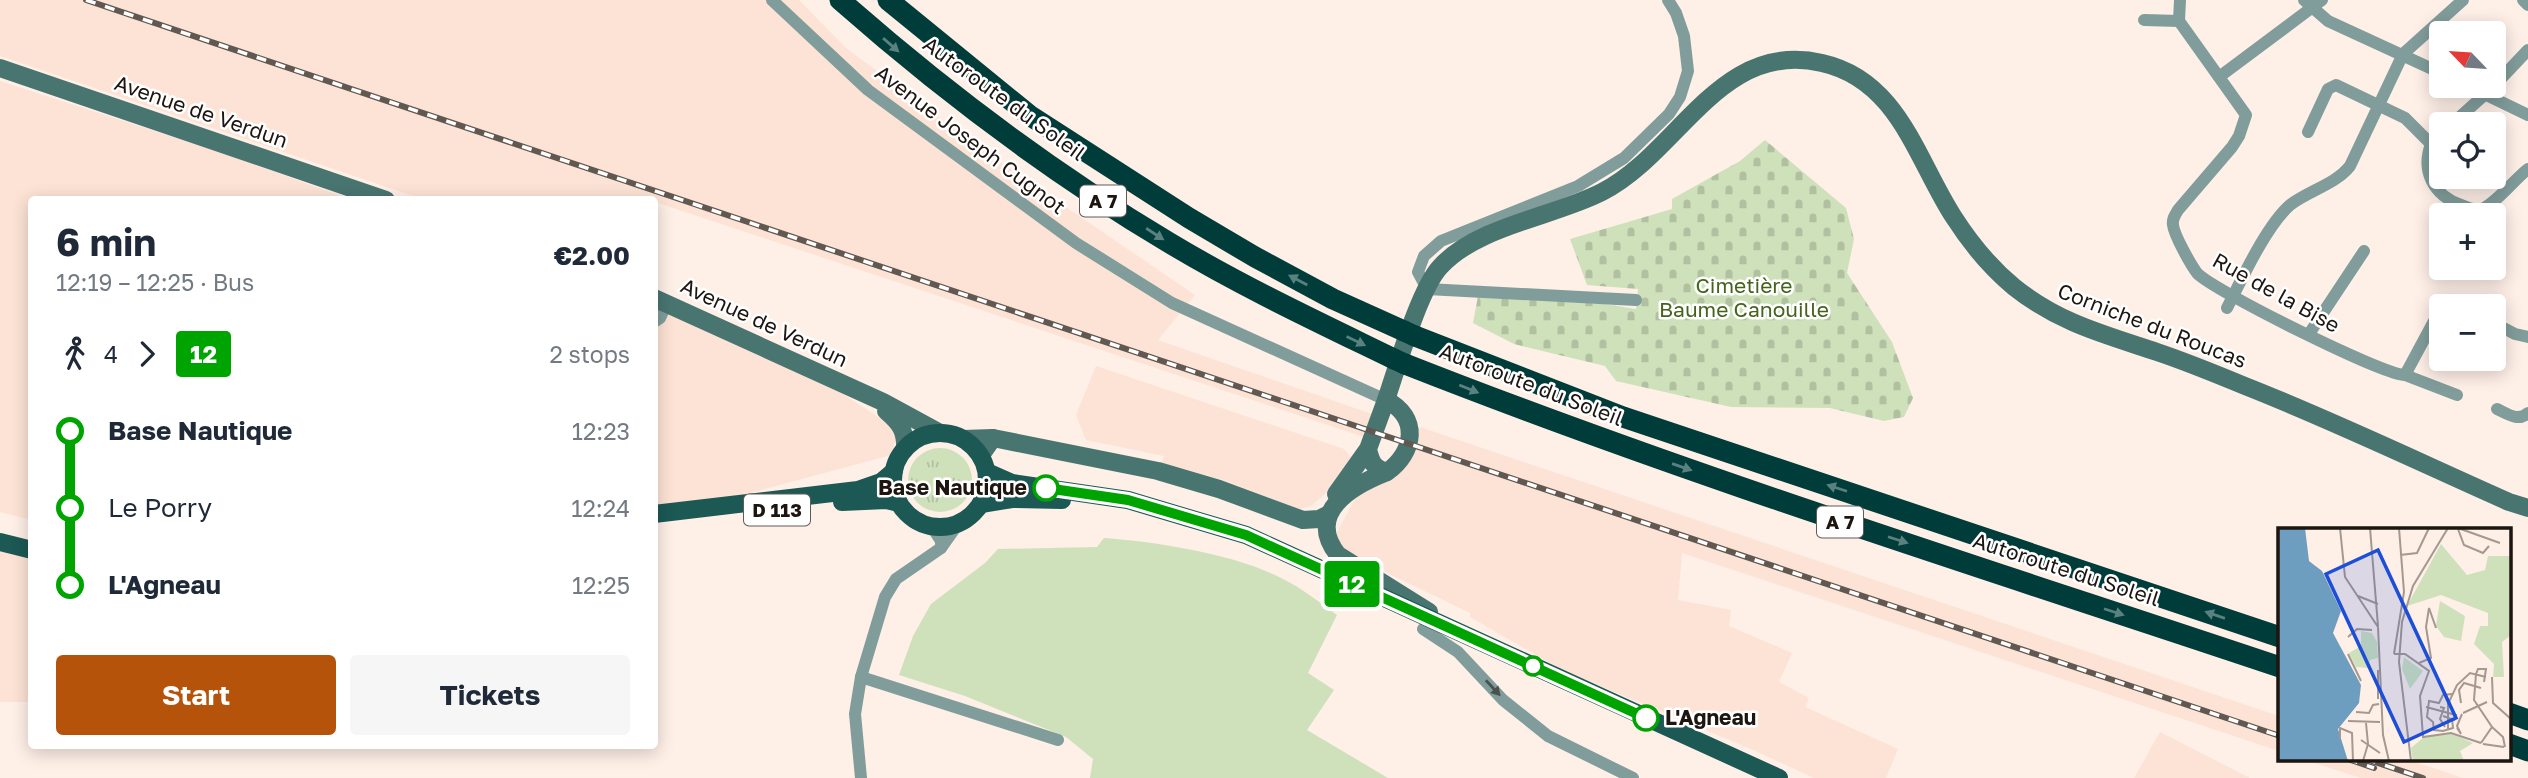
<!DOCTYPE html>
<html lang="en">
<head>
<meta charset="utf-8">
<style>
	body { margin:0; font-family:"Golos Text",sans-serif; background:#f6f6f7; color:#1f2937; height:100vh; display:flex; flex-direction:column; font-size:26px; white-space:nowrap }
	* { box-sizing:border-box; margin:0 }
	p { font-size:23px; color:#747a83 }
	.icon { flex:none; width:38px; height:38px; fill:none; stroke:currentColor; stroke-width:2; stroke-linecap:round; stroke-linejoin:round }
	.map { position:relative; flex:1; overflow:hidden }
	.panel { position:absolute; left:28px; top:196px; width:630px; height:553px; display:flex; flex-direction:column; background:#fff; border-radius:7px; box-shadow:0 4px 18px #0003 }
	.panel>* { flex:none }
	.badge { padding:0 14px; border-radius:5px; font-size:24px; line-height:46px }
	.needle { width:46px; rotate:295deg }
	.buttons { position:absolute; left:2429px; top:21px; display:grid; gap:14px }
	.buttons a { display:grid; place-items:center; width:77px; height:77px; border-radius:7px; background:#fff; box-shadow:0 4px 18px #0003; font-size:35px }
	.map>.badge { position:absolute; translate:-50% -50%; box-shadow:0 0 0 4px #fff }
	.legs { display:flex; align-items:center; gap:10px; height:77px; padding:0 28px; font-size:23px }
	.legs p { margin-inline-start:auto }
	.overview { display:flex; align-items:center; justify-content:space-between; height:119px; padding:0 28px }
	h1 { font-size:38px; font-weight:700; line-height:52px }
	.button { display:flex; gap:14px; margin-top:auto; padding:14px 28px }
	.button a { flex:1; height:80px; border-radius:7px; background:#b45309; color:#fff; font-size:28px; font-weight:700; line-height:80px; text-align:center }
	.button a+a { background:#f6f6f7; color:#1f2937 }
	ul { padding:0 28px; list-style:none }
	li { display:flex; align-items:center; gap:24px; height:77px; font-size:26px }
	li i { display:grid; place-items:center; width:10px; height:100%; margin:0 9px; background:currentColor }
	li i::after { content:''; width:18px; height:18px; margin:-9px; border:5px solid; border-radius:50%; background:#fff }
	li p { margin-inline-start:auto }
	li:first-child i { background:linear-gradient(#0000 50%,currentColor 0) }
	li:last-child i { background:linear-gradient(currentColor 50%,#0000 0) }
	.map>svg:first-child { display:block }
</style>
</head>
<body>
<div class="map">
<svg width="2528" height="778" viewBox="0 0 2528 778">
	<defs>
		<pattern id="grass-tufts" width="24" height="20" patternUnits="userSpaceOnUse" patternTransform="scale(1.75)"><rect width="24" height="20" fill="#cfe1bb"/><path d="M3 7l-1-3M5 7V3M7 7l1-3M15 17l-1-3M17 17v-4M19 17l1-3" fill="none" stroke="#b1c0a0"/></pattern>
		<pattern id="cemetery-stones" width="16" height="16" patternUnits="userSpaceOnUse" patternTransform="scale(1.75)"><rect width="16" height="16" fill="#cfe1bb"/><path d="M2 7V4a2 2 0 0 1 4 0v3zM10 15v-3a2 2 0 0 1 4 0v3z" fill="#b1c0a0"/></pattern>
	</defs>
	<rect width="100%" height="100%" fill="#feefe7"/>
	<g fill="#fce3d5">
		<polygon points="0,0 799,0 846,48 997,160 1195,295 1158,340 1372,414 1364,437 655,202 654,200 422,199 0,56"/>
		<polygon points="0,81 229,155 349,199 32,200 31,520 0,512"/>
		<polygon points="654,307 838,391 889,424 896,439 891,455 739,496 655,507"/>
		<polygon points="1096,366 1344,449 1351,457 1325,494 1311,506 1299,509 1223,480 1162,463 1164,456 1086,440 1076,415"/>
		<polygon points="1420,427 2279,716 2279,751 1682,553 1678,600 1731,610 1729,626 1792,653 1779,682 1809,698 1805,707 1898,749 1886,778 1814,778 1751,749 1562,670 1470,617 1470,613 1338,549 1335,536 1355,499 1408,460"/>
		<polygon points="0,545 31,554 31,702 0,702"/>
		<polygon points="2160,732 2250,778 2134,778"/>
		<polygon points="2302,759 2406,759 2463,778 2361,778"/>
	</g>
	<circle fill="url(#grass-tufts)" cx="940" cy="480" r="32"/>
	<polygon fill="url(#cemetery-stones)" points="1765,140 1846,208 1854,239 1847,273 1892,342 1913,398 1904,417 1884,421 1830,408 1731,407 1616,381 1605,366 1514,344 1473,323 1478,296 1604,304 1636,309 1638,289 1587,285 1570,239 1672,209 1672,199 1740,161"/>
	<path fill="#cfe1bb" d="M 1104,538 C 1157,542 1236,554 1283,579 C 1302,588 1320,603 1337,615 L 1308,673 L 1334,690 L 1307,730 L 1388,778 L 1090,778 L 1093,759 L 1066,737 L 965,696 L 899,675 L 913,636 L 931,604 L 985,563 L 998,549 L 1097,547 Z"/>
	<g fill="none" stroke-linecap="round" stroke-linejoin="round">
		<g stroke="#819d9b" stroke-width="12">
			<polyline points="772,0 868,90 1076,243 1172,303 1386,400"/>
			<path d="M 2180,0 L 2179,21 L 2246,115 L 2239,136 L 2232,147 L 2178,210 C 2175,215 2172,219 2173,225 C 2174,235 2191,265 2197,273 C 2212,290 2383,375 2405,375 L 2441,308"/>
			<polyline points="2304,0 2328,21 2441,73"/>
			<polyline points="2523,0 2528,5"/>
			<polyline points="2144,20 2179,21"/>
			<polyline points="2219,77 2322,0"/>
			<polyline points="2468,86 2528,115"/>
			<polyline points="2452,124 2492,88 2528,50"/>
			<path d="M 2308,132 L 2328,89 L 2336,85 L 2405,118 L 2431,144 C 2421,171 2433,195 2461,205 C 2467,207 2475,212 2482,209 C 2496,203 2515,179 2528,169"/>
			<polyline points="1636,300 1427,289 1418,272 1424,256 1441,241 1578,186 1624,158 1669,114 1680,97 1688,71 1684,36 1676,13 1668,0"/>
			<polyline points="2442,306 2454,301 2464,306"/>
			<path d="M 2227,308 C 2242,279 2266,226 2290,205 C 2308,191 2336,184 2350,166 L 2403,54 L 2463,0"/>
			<polyline points="654,322 660,318 667,303"/>
			<polyline points="2494,323 2515,334 2528,337"/>
			<polyline points="2309,334 2364,251"/>
			<polyline points="2405,375 2457,395"/>
			<path d="M 2497,409 C 2508,414 2518,422 2528,413"/>
			<polyline points="932,527 941,541 941,548"/>
			<polyline points="1423,629 1458,652 1503,700 1548,736 1633,778"/>
			<polyline points="861,677 1058,740"/>
			<polyline points="861,778 855,714 861,677 885,597 896,579 941,548 958,524"/>
		</g>
		<g stroke="#497571" stroke-width="18">
			<polyline points="0,68 386,200"/>
			<polyline points="654,298 883,402 940,433"/>
			<path d="M 1386,400 C 1397,368 1419,290 1440,267 C 1477,226 1553,217 1602,192 C 1679,153 1720,39 1822,63 C 1898,80 1916,158 1953,216 C 1969,241 1991,268 2014,287 C 2059,323 2103,334 2157,352 C 2187,362 2216,374 2245,386 C 2334,421 2421,463 2509,502 L 2528,508"/>
			<path d="M 886,411 C 900,423 906,431 905,449"/>
			<polyline points="963,439 993,438 1158,471 1219,489 1303,520 1319,519 1329,514"/>
			<polyline points="981,455 993,438"/>
			<path d="M 1387,472 C 1351,486 1305,513 1338,555 L 1429,612"/>
			<path d="M 1336,494 L 1368,449 L 1386,400 C 1420,417 1415,452 1387,472 C 1374,468 1371,463 1368,449"/>
		</g>
		<g stroke="#1c5854" stroke-width="18">
			<circle cx="940" cy="480" r="47"/>
			<polyline points="987,472 1012,483 1128,500 1246,535 1779,778"/>
			<polyline points="842,502 886,500 899,503"/>
			<polyline points="981,504 1012,499 1062,500"/>
			<polyline points="654,514 858,490 881,482 894,471"/>
			<polyline points="0,542 32,550"/>
		</g>
		<g stroke="#003d3a" stroke-width="21">
			<path d="M 840,0 C 942,90 1051,172 1168,242 C 1241,286 1318,322 1394,359"/>
			<polyline points="888,0 1029,115 1189,218 1255,257 1333,299 1404,331"/>
			<polyline points="1415,336 1623,417 2280,637"/>
			<path d="M 1405,364 C 1692,477 1987,569 2280,667"/>
			<polyline points="2509,713 2528,720"/>
			<polyline points="2509,744 2528,751"/>
		</g>
		<g stroke="#625852" stroke-width="6">
			<g id="rail">
				<polyline points="86,0 2280,736"/>
				<polyline points="2348,759 2374,768"/>
				<polyline points="2366,759 2423,778"/>
			</g>
		</g>
		<use href="#rail" stroke="#fff" stroke-width="3.5" stroke-dasharray="10" stroke-linecap="butt"/>
		<g stroke="#003d3a" stroke-width="21">
			<polyline points="1404,331 1415,336"/>
			<polyline points="1394,359 1405,364"/>
		</g>
	</g>
	<defs><path id="oneway-solid" d="M-6-.8H1V-3.2L6.5 0L1 3.2V.8H-6Z" transform="scale(1.75)"/></defs>
	<g fill="#59817f">
		<use href="#oneway-solid" transform="translate(891 45) rotate(41)"/>
		<use href="#oneway-solid" transform="translate(1155 234) rotate(33)"/>
		<use href="#oneway-solid" transform="translate(1298 280) rotate(-152)"/>
		<use href="#oneway-solid" transform="translate(1356 341) rotate(26)"/>
		<use href="#oneway-solid" transform="translate(1469 389) rotate(22)"/>
		<use href="#oneway-solid" transform="translate(1682 467) rotate(19)"/>
		<use href="#oneway-solid" transform="translate(1837 488) rotate(-162)"/>
		<use href="#oneway-solid" transform="translate(1898 540) rotate(18)"/>
		<use href="#oneway-solid" transform="translate(2114 612) rotate(18)"/>
		<use href="#oneway-solid" transform="translate(2215 615) rotate(-161)"/>
	</g>
	<use fill="#4a524f" href="#oneway-solid" transform="translate(1493 688) rotate(47)"/>
	<g fill="none" stroke-linecap="round" stroke-linejoin="round">
		<g stroke="#fff" stroke-width="16">
			<polyline id="line-1" points="1046,488 1128,500 1246,535 1646,718"/>
		</g>
		<use href="#line-1" stroke="#00a400" stroke-width="10"/>
	</g>
	<g fill="#fff" stroke="#00a400" stroke-width="3.5">
		<circle cx="1046" cy="488" r="12"/>
		<circle cx="1533" cy="666" r="9"/>
		<circle cx="1646" cy="718" r="12"/>
	</g>
	<g text-anchor="middle" stroke-width="5" stroke-linejoin="round" paint-order="stroke">
		<g fill="#fff" stroke="#615b58" stroke-width="2">
			<rect x="1080" y="185.5" width="46" height="31" rx="5"/>
			<rect x="744" y="494.5" width="66" height="31" rx="5"/>
			<rect x="1817" y="506.5" width="46" height="31" rx="5"/>
		</g>
		<g font-size="19" font-weight="bold" fill="#1d1510">
			<text x="1103" y="208">A 7</text>
			<text x="777" y="517">D 113</text>
			<text x="1840" y="529">A 7</text>
		</g>
		<g font-size="21" fill="#1d1510" stroke="#fff">
			<text transform="translate(1004 99) rotate(36)" y="7">Autoroute du Soleil</text>
			<text transform="translate(201 112) rotate(19)" y="7">Avenue de Verdun</text>
			<text transform="translate(970 140) rotate(37)" y="7">Avenue Joseph Cugnot</text>
			<text transform="translate(2276 293) rotate(29)" y="7">Rue de la Bise</text>
			<text transform="translate(764 323) rotate(25)" y="7">Avenue de Verdun</text>
			<text transform="translate(2152 326) rotate(21)" y="7">Corniche du Roucas</text>
			<text transform="translate(1531 385) rotate(21)" y="7">Autoroute du Soleil</text>
			<text transform="translate(2066 570) rotate(18)" y="7">Autoroute du Soleil</text>
		</g>
		<g font-size="21" fill="#46621d" stroke="#fff">
			<text x="1744" y="293">Cimetière<tspan x="1744" dy="24">Baume Canouille</tspan></text>
		</g>
		<g font-size="21" font-weight="bold" fill="#1d1510" stroke="#fff" text-anchor="end">
			<text x="1027" y="495">Base Nautique</text>
			<text x="1665" y="725" text-anchor="start">L'Agneau</text>
		</g>
	</g>
	<g transform="translate(2278 528)">
		<rect width="233" height="233" fill="#feefe7"/>
		<path d="M 173,205 L 195,215 L 182,223 L 186,233 L 135,233 L 133,220 L 145,210 Z" fill="#cfe1bb"/>
		<path d="M 163,16 L 189,47 L 207,42 L 210,28 L 233,28 L 233,107 L 224,114 L 226,149 L 215,149 L 216,136 L 196,116 L 202,98 L 210,98 L 210,85 L 163,67 L 129,78 Z" fill="#cfe1bb"/>
		<path d="M 126,129 L 145,143 L 132,161 L 124,141 Z" fill="#cfe1bb"/>
		<path d="M 162,73 L 187,88 L 183,113 L 166,109 L 158,98 ZM 83,103 L 94,105 L 99,114 L 100,130 L 92,132 L 91,140 L 78,139 L 71,125 L 83,118 Z" fill="#cfe1bb"/>
		<path d="M 0,0 L 27,0 L 31,33 L 44,43 L 63,83 L 55,105 L 83,157 L 81,175 L 60,201 L 70,233 L 0,233 Z" fill="#6e9ebf"/>
		<path fill="none" stroke="#a49891" stroke-width="2" d="M 62,0 L 67,49 L 100,99 L 105,207 L 111,233M 92,0 L 100,98M 180,0 L 222,15M 180,1 L 186,17 L 205,25 L 211,18M 122,27 L 139,25 L 151,0M 80,68 L 100,76M 70,109 L 79,101 L 94,102M 70,126 L 83,153M 116,126 L 126,64 L 121,0M 116,126 L 127,126 L 151,143 L 142,168 L 145,209 L 173,205 L 203,215M 141,135 L 153,130 L 148,99 L 151,80 L 158,100M 100,142 L 100,171M 198,146 L 196,172 L 214,199 L 203,215M 198,146 L 200,141 L 208,141 L 206,154M 214,149 L 215,175 L 233,191M 183,175 L 181,162 L 186,155 L 203,160M 148,179 L 178,187 L 176,192 L 165,188M 162,179 L 166,180 L 162,191 L 167,199M 78,184 L 91,185 L 95,177 L 101,176M 185,185 L 209,174M 174,191 L 175,200 L 165,203 L 156,202 L 155,194 L 149,189 L 151,173 L 161,175 L 165,167 L 174,166M 70,193 L 102,194M 214,199 L 225,209 L 227,219M 179,200 L 183,206 L 179,198 L 184,186M 170,202 L 170,176 L 179,157 L 192,145 L 208,149M 62,210 L 62,200 L 74,205 L 75,233M 83,212 L 102,225M 205,216 L 226,219M 85,233 L 90,216 L 88,195M 133,233 L 121,134 L 124,94 L 135,58 L 170,0"/>
		<path fill="#1d4ed8" fill-opacity="0.15" stroke="#1d4ed8" stroke-width="3.5" d="M 100,22 L 178,190 L 126,214 L 48,46 Z"/>
		<rect width="233" height="233" fill="none" stroke="#1d1510" stroke-width="3.5"/>
	</g>
</svg>
<div class="buttons">
<a><svg class="needle" viewBox="-14 -14 28 28"><path d="M0-13l5 13h-10z" fill="#e53935"/><path d="M0 13l5-13h-10z" fill="#747a83"/></svg></a>
<a><svg class="icon" aria-label="locate" viewBox="0 0 24 24"><circle cx="12" cy="12" r="6"/><path d="M12 2v4M12 18v4M2 12h4M18 12h4"/></svg></a>
<a>+</a>
<a>−</a>
</div>
<b class="badge" style="left:1352px;top:584px;background:#00a400;color:#fff">12</b>
<section class="panel">
<div class="overview"><div><h1>6 min</h1><p>12:19 – 12:25 · Bus</p></div><b>€2.00</b></div>
<div class="legs"><svg class="icon" aria-label="walk" viewBox="0 0 24 24"><circle cx="13" cy="4" r="2"/><path d="M13 8l-2 6 4 7M11 14l-3 7M7 12l3-4h3l4 4"/></svg>4<svg class="icon" aria-label="forward" viewBox="0 0 24 24"><path d="M9 5l7 7-7 7"/></svg><b class="badge" style="background:#00a400;color:#fff">12</b><p>2 stops</p></div>
<ul>
<li><i style="color:#00a400"></i><b>Base Nautique</b><p>12:23</p></li>
<li><i style="color:#00a400"></i><span>Le Porry</span><p>12:24</p></li>
<li><i style="color:#00a400"></i><b>L'Agneau</b><p>12:25</p></li>
</ul>
<div class="button"><a>Start</a><a>Tickets</a></div>
</section>
</div>
</body>
</html>
